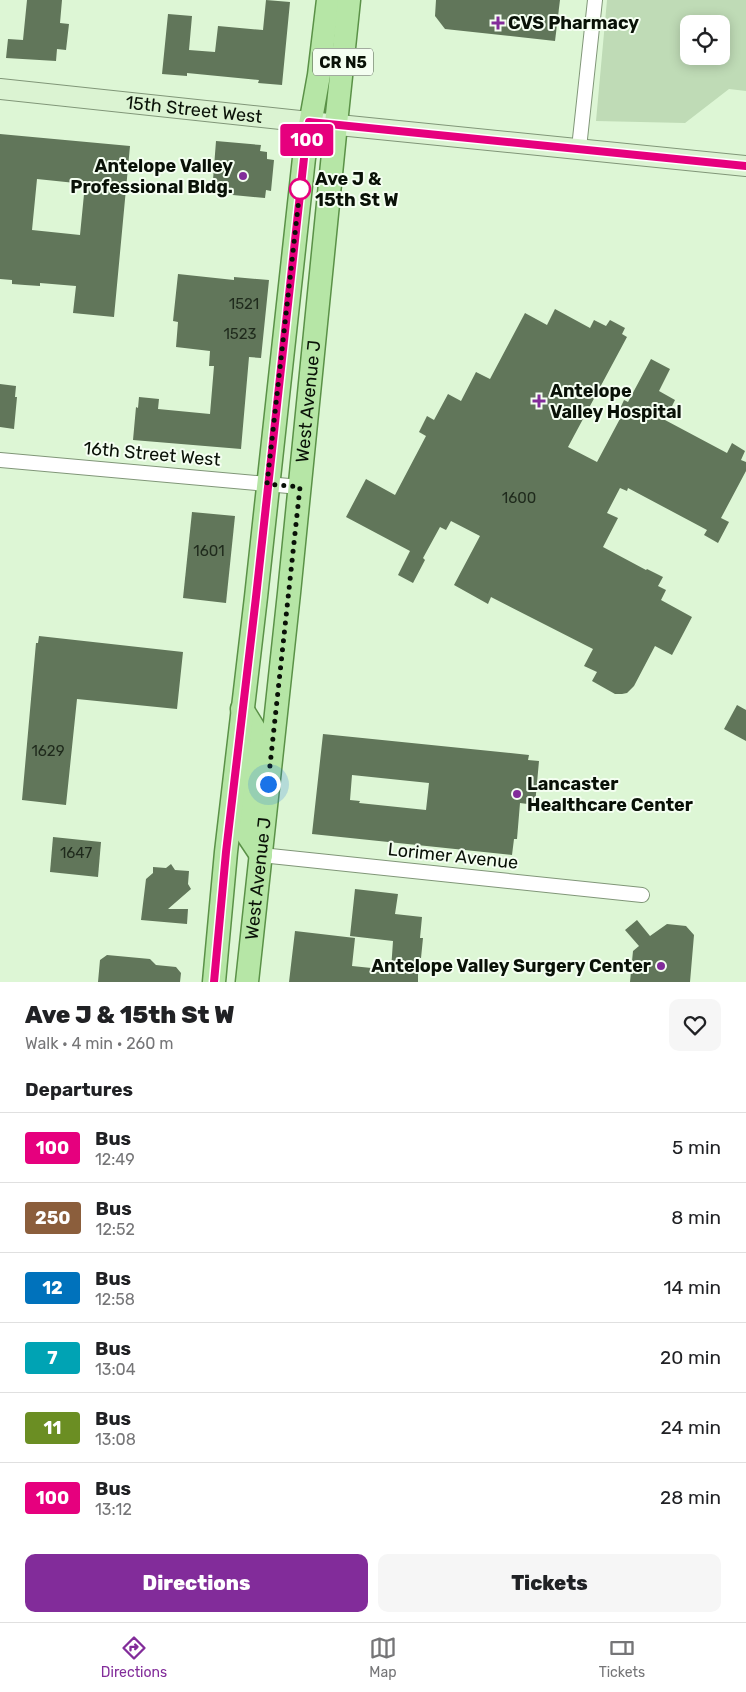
<!DOCTYPE html>
<html lang="en">
<head>
<meta charset="utf-8">
<style>
	body { margin:0; font-family:Rubik,sans-serif; background:#f6f6f6; color:#202124; height:100vh; display:flex; flex-direction:column; font-size:19px; white-space:nowrap }
	* { box-sizing:border-box; margin:0 }
	p { font-size:16px; color:#757577 }
	.icon { flex:none; width:28px; height:28px; fill:none; stroke:currentColor; stroke-width:2; stroke-linecap:round; stroke-linejoin:round }
	.map { position:relative; height:982px; overflow:hidden }
	.details { display:flex; flex-direction:column; background:#fff; flex:1 }
	.details>* { flex:none }
	.badge { padding:0 10px; border-radius:4px; font-size:18px; line-height:32px }
	.controls { position:absolute; left:680px; top:15px; display:grid; gap:10px }
	.controls a { display:grid; place-items:center; width:50px; height:50px; border-radius:10px; background:#fff; box-shadow:0 2px 12px #0003; font-size:25px }
	.you { position:absolute; width:25px; height:25px; margin:-12px; border:4px solid #fff; border-radius:50%; background:#1a73e8; box-shadow:0 0 0 8px #1a73e833 }
	.map>.badge { position:absolute; translate:-50% -50%; box-shadow:0 0 0 2px #fff }
	h2 { padding:0 25px; font-size:19px; line-height:45px }
	.round { display:grid; place-items:center; flex:none; width:52px; height:52px; border-radius:10px; background:#f6f6f6 }
	.headline { display:flex; align-items:center; justify-content:space-between; height:85px; padding:0 25px }
	h1 { font-size:24px; font-weight:800; line-height:38px }
	.primary-button { display:flex; gap:10px; margin-top:auto; padding:10px 25px }
	.primary-button a { flex:1; height:58px; border-radius:10px; background:#822c9a; color:#fff; font-size:20px; font-weight:800; line-height:58px; text-align:center }
	.primary-button a+a { background:#f6f6f6; color:#202124 }
	ul { padding:0; list-style:none }
	li { display:flex; align-items:center; gap:15px; height:70px; padding:0 25px; border-top:1px solid #e0e0e0 }
	li div { flex:1 }
	li b { display:block; font-size:19px }
	li em { font-style:normal }
	li .badge { min-width:55px; font-weight:700; text-align:center }
	.menu { display:flex; justify-content:space-around; align-items:center; height:70px; border-top:1px solid #e0e0e0; background:#fff; font-size:14px; color:#757577 }
	.menu a { display:grid; justify-items:center; gap:2px }
	.menu .on { color:#822c9a }
	.map>svg:first-child { display:block }
</style>
</head>
<body>
<div class="map">
<svg width="746" height="982" viewBox="0 0 746 982">
	<rect width="100%" height="100%" fill="#ddf6d5"/>
	<path fill="#bfdbb6" fill-rule="evenodd" d="M 607,0 L 746,0 L 746,91 L 729,89 L 685,123 L 596,121 ZM 689,24 L 721,24 L 721,56 L 689,56 Z"/>
	<g fill="#61765a" fill-rule="evenodd">
		<polygon points="27,0 62,0 60,23 69,24 66,50 57,49 56,61 6,58 8,39 23,40"/>
		<polygon points="266,0 290,2 282,85 258,83 259,80 187,73 187,76 162,74 168,14 192,16 189,50 215,52 218,26 263,30"/>
		<polygon points="436,0 560,0 555,41 445,29 435,16"/>
		<path d="M 0,134 L 130,146 L 114,317 L 73,313 L 76,286 L 40,283 L 40,286 L 25,285 L 12,284 L 12,280 L 0,279 ZM 37,179 L 85,184 L 80,235 L 32,230 Z"/>
		<polygon points="216,141 261,145 260,151 267,152 267,159 274,160 271,191 266,190 265,198 212,193"/>
		<polygon points="178,274 234,280 234,277 269,280 261,358 249,357 241,449 133,440 136,407 138,408 139,397 159,399 158,409 210,414 214,366 209,366 210,351 176,347 178,322 173,321"/>
		<polygon points="555,309 590,328 594,320 606,326 610,320 625,328 622,334 627,337 568,447 597,462 622,415 618,413 624,400 628,402 651,359 670,369 659,391 675,400 665,420 727,453 732,443 745,451 741,460 746,462 746,471 721,518 729,522 718,543 704,535 707,530 628,488 627,491 620,488 607,513 618,518 603,547 646,570 647,569 663,577 658,586 666,590 661,600 692,617 672,655 655,646 634,686 627,693 622,694 615,694 592,681 597,672 584,666 593,649 491,597 488,604 454,585 480,536 451,521 446,530 440,527 423,558 425,560 413,583 398,575 410,551 346,517 366,479 395,495 426,436 419,432 427,416 434,420 448,394 461,401 476,372 490,379 525,313 547,325"/>
		<polygon points="0,384 16,386 15,397 17,397 14,429 0,427"/>
		<polygon points="192,512 235,516 226,603 183,598"/>
		<polygon points="39,636 183,652 177,709 77,699 66,805 22,800 36,643 38,643"/>
		<polygon points="737,705 746,710 746,741 724,729"/>
		<path d="M 323,734 L 529,755 L 528,760 L 539,761 L 535,805 L 520,803 L 517,839 L 514,839 L 512,855 L 312,834 ZM 352,775 L 429,783 L 426,810 L 359,803 L 360,801 L 350,800 Z"/>
		<polygon points="53,837 101,842 98,877 50,872"/>
		<polygon points="171,864 175,870 189,871 188,884 191,889 168,909 188,909 187,924 141,920 146,879 153,873 153,867 166,868"/>
		<polygon points="355,889 398,894 395,914 422,917 420,938 423,938 421,958 418,958 416,972 413,973 418,973 418,982 289,982 295,931 355,938 352,966 391,970 393,941 350,936"/>
		<polygon points="637,920 650,936 667,924 686,926 694,935 690,982 630,982 633,951 639,946 625,930"/>
		<polygon points="107,955 150,959 156,965 176,967 181,973 180,982 98,982 100,960"/>
	</g>
	<g fill="none" stroke-linecap="round" stroke-linejoin="round">
		<g stroke="#809678" stroke-width="16">
			<g id="street">
				<polyline points="579,148 595,0"/>
				<polyline points="0,460 300,487"/>
				<polyline points="261,855 642,895"/>
			</g>
		</g>
		<g stroke="#809678" stroke-width="22">
			<g id="secondary">
				<path id="s1" d="M 0,89 L 309,122 L 746,166"/>
			</g>
		</g>
		<g stroke="#5a9147" stroke-width="25">
			<g id="primary">
				<polyline points="242,709 258,735 247,834 261,855"/>
				<polyline points="214,982 226,852 256,597 304,158 319,75 328,0"/>
				<path id="s2" d="M 247,982 L 289,593 L 336,124 L 349,0"/>
			</g>
		</g>
		<use href="#street" stroke="#fff" stroke-width="14"/>
		<use href="#secondary" stroke="#dbf3d2" stroke-width="20"/>
		<use href="#primary" stroke="#b6e6a6" stroke-width="22"/>
	</g>
	<g fill="none" stroke-linecap="round" stroke-linejoin="round">
		<g stroke="#fff" stroke-width="11">
			<polyline id="line" points="214,982 226,852 256,597 304,158 309,122 746,166"/>
		</g>
		<use href="#line" stroke="#e6007e" stroke-width="8"/>
		<polyline stroke="#091107" stroke-width="5" stroke-dasharray="0 9" points="268,784 300,487 267,484 300,189"/>
	</g>
	<g fill="#822c9a" stroke="#f4fef1" stroke-width="2">
		<path d="M495.5 15.5h5v5h5v5h-5v5h-5v-5h-5v-5h5z"/>
		<circle cx="243" cy="176" r="5"/>
		<path d="M536.5 393.5h5v5h5v5h-5v5h-5v-5h-5v-5h5z"/>
		<circle cx="517" cy="794" r="5"/>
		<circle cx="661" cy="966" r="5"/>
	</g>
	<circle fill="#fff" stroke="#e6007e" stroke-width="2.5" cx="300" cy="189" r="10"/>
	<g text-anchor="middle" stroke-width="4" stroke-linejoin="round" paint-order="stroke">
		<g font-size="15" fill="#1f2a1c">
			<text x="244" y="309">1521</text>
			<text x="240" y="339">1523</text>
			<text x="519" y="503">1600</text>
			<text x="209" y="556">1601</text>
			<text x="48" y="756">1629</text>
			<text x="76" y="858">1647</text>
		</g>
		<rect fill="#f4fef1" stroke="#50584d" stroke-width="1" x="313" y="48.5" width="60" height="27" rx="4"/>
		<g font-size="16" font-weight="bold" fill="#091107">
			<text x="343" y="68">CR N5</text>
		</g>
		<g font-size="18" font-weight="bold" fill="#091107" stroke="#f4fef1" text-anchor="start">
			<text x="508" y="29">CVS Pharmacy</text>
			<text x="233" y="172" text-anchor="end">Antelope Valley<tspan x="233" dy="21">Professional Bldg.</tspan></text>
			<text x="550" y="397">Antelope<tspan x="550" dy="21">Valley Hospital</tspan></text>
			<text x="527" y="790">Lancaster<tspan x="527" dy="21">Healthcare Center</tspan></text>
			<text x="651" y="972" text-anchor="end">Antelope Valley Surgery Center</text>
		</g>
		<g font-size="18" fill="#091107" stroke="#f4fef1">
			<text dy="6" stroke="none"><textPath href="#s1" startOffset="195">15th Street West</textPath></text>
			<text dy="6" stroke="none"><textPath href="#s2" startOffset="584">West Avenue J</textPath></text>
			<text transform="translate(152 454) rotate(5)" y="6">16th Street West</text>
			<text transform="translate(453 856) rotate(6)" y="6">Lorimer Avenue</text>
			<text dy="6" stroke="none"><textPath href="#s2" startOffset="104">West Avenue J</textPath></text>
		</g>
		<g font-size="18" font-weight="bold" fill="#091107" stroke="#f4fef1" text-anchor="start">
			<text x="315" y="185">Ave J &amp;<tspan x="315" dy="21">15th St W</tspan></text>
		</g>
	</g>
</svg>
<div class="controls">
<a><svg class="icon" aria-label="locate" viewBox="0 0 24 24"><circle cx="12" cy="12" r="6"/><path d="M12 2v4M12 18v4M2 12h4M18 12h4"/></svg></a>
</div>
<div class="you" style="left:268px;top:784px"></div>
<b class="badge" style="left:307px;top:140px;background:#e6007e;color:#fff">100</b>
</div>
<section class="details">
<div class="headline"><div><h1>Ave J &amp; 15th St W</h1><p>Walk · 4 min · 260 m</p></div><a class="round"><svg class="icon" aria-label="heart" viewBox="0 0 24 24"><path d="M12 20l-8-8c-3-5 5-10 8-4 3-6 11-1 8 4z"/></svg></a></div>
<h2>Departures</h2>
<ul>
<li><span class="badge" style="background:#e6007e;color:#fff">100</span><div><b>Bus</b><p>12:49</p></div><em>5 min</em></li>
<li><span class="badge" style="background:#8b5e3c;color:#fff">250</span><div><b>Bus</b><p>12:52</p></div><em>8 min</em></li>
<li><span class="badge" style="background:#0072bc;color:#fff">12</span><div><b>Bus</b><p>12:58</p></div><em>14 min</em></li>
<li><span class="badge" style="background:#00a3b4;color:#fff">7</span><div><b>Bus</b><p>13:04</p></div><em>20 min</em></li>
<li><span class="badge" style="background:#6b8e23;color:#fff">11</span><div><b>Bus</b><p>13:08</p></div><em>24 min</em></li>
<li><span class="badge" style="background:#e6007e;color:#fff">100</span><div><b>Bus</b><p>13:12</p></div><em>28 min</em></li>
</ul>
<div class="primary-button"><a>Directions</a><a>Tickets</a></div>
</section>
<nav class="menu">
<a class="on"><svg class="icon" aria-label="directions" viewBox="0 0 24 24"><path d="M12 3l9 9-9 9-9-9zM9 14v-3h6M13 9l2 2-2 2"/></svg>Directions</a>
<a><svg class="icon" aria-label="map" viewBox="0 0 24 24"><path d="M3 6l6-2 6 2 6-2v14l-6 2-6-2-6 2zM9 4v14M15 6v14"/></svg>Map</a>
<a><svg class="icon" aria-label="tickets" viewBox="0 0 24 24"><path d="M3 7h18v10H3zM15 7v10"/></svg>Tickets</a>
</nav>
</body>
</html>
